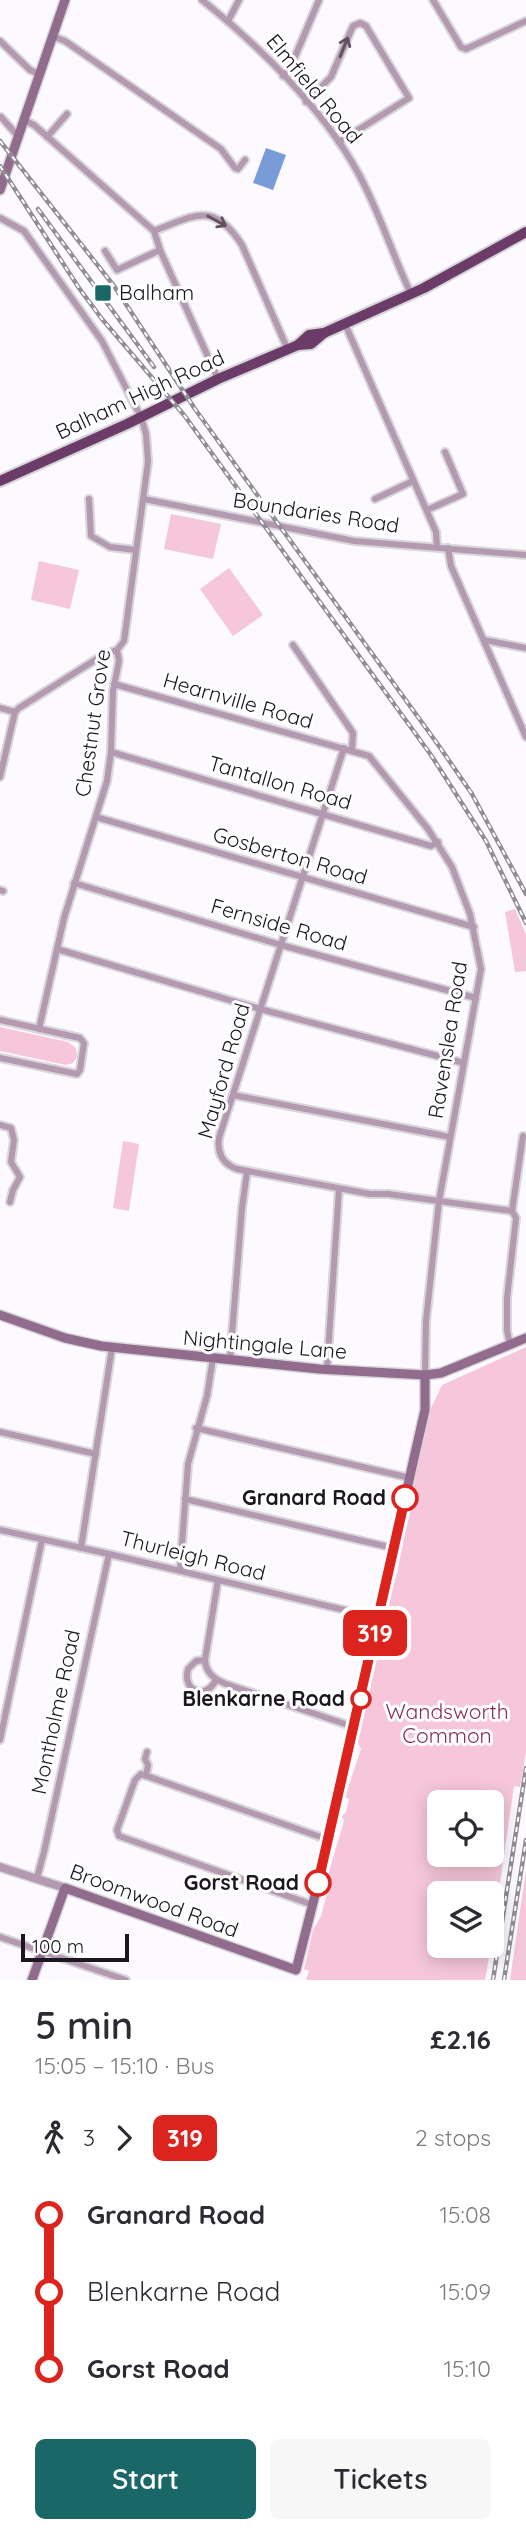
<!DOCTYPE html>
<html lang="en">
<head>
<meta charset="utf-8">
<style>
	body { margin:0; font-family:Quicksand,sans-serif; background:#f7f7f7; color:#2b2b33; height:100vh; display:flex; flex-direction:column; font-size:26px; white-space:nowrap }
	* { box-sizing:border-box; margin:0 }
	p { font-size:23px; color:#7c7c81 }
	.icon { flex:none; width:38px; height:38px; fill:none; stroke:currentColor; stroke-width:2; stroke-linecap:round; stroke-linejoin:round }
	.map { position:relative; height:1980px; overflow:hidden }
	.drawer { display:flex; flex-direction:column; background:#fff; flex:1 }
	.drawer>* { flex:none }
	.badge { padding:0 14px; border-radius:10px; font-size:24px; line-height:46px }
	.tools { position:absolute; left:427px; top:1790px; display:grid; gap:14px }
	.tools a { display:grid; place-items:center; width:77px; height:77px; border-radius:10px; background:#fff; box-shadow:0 4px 18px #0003; font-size:35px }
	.scale { position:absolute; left:21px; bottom:18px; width:108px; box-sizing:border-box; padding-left:7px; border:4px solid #1b161f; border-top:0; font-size:19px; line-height:24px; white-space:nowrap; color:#1b161f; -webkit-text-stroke:5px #fff; paint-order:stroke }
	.map>.badge { position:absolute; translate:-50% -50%; box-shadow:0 0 0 4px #fff }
	.legs { display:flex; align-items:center; gap:10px; height:77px; padding:0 35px; font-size:23px }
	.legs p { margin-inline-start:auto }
	.summary { display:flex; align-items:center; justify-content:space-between; height:119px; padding:0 35px }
	h1 { font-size:38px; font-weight:600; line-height:52px }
	.button { display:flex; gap:14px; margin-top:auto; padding:14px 35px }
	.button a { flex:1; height:80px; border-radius:10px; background:#1a6767; color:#fff; font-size:28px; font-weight:600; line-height:80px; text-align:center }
	.button a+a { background:#f7f7f7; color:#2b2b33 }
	ul { padding:0 35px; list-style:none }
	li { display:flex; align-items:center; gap:24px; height:77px; font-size:26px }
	li i { display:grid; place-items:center; width:10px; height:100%; margin:0 9px; background:currentColor }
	li i::after { content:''; width:18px; height:18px; margin:-9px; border:5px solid; border-radius:50%; background:#fff }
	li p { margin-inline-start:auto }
	li:first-child i { background:linear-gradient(#0000 50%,currentColor 0) }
	li:last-child i { background:linear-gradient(currentColor 50%,#0000 0) }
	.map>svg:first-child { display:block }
</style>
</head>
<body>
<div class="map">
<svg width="526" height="1980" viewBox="0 0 526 1980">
	<rect width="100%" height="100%" fill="#fcf9ff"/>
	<g fill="#f6c7da" fill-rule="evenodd">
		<polygon points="171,514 221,524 213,559 164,549"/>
		<polygon points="39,561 79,570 70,609 31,600"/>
		<polygon points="229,568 263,615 233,636 200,589"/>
		<polygon points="515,909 526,934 526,971 515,972 505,912"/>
		<polygon points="0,1027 68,1042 76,1048 77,1057 73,1063 66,1065 0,1051"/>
		<polygon points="123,1141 139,1144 129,1211 113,1208"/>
		<path d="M 526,1347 L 526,1752 L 520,1787 L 514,1786 L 492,1939 L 492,1894 L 439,1894 L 439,1946 L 491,1946 L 485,1980 L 306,1980 L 309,1971 L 304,1969 L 313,1930 L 321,1916 L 328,1889 L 327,1878 L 344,1821 L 342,1816 L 346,1812 L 349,1799 L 345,1797 L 361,1749 L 358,1742 L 393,1584 L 397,1574 L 421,1443 L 431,1408 L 442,1385 ZM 439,1802 L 492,1802 L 492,1855 L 439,1855 Z"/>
		<polygon points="526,1870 526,1980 510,1980"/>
	</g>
	<polygon fill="#799bd8" points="266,148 286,155 273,190 253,183"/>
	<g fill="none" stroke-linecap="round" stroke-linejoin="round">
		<g stroke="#d8d5db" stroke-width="10">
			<g id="minor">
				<path d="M 202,0 C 257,44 323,109 357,171 C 379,210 392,254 411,294"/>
				<polyline points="433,0 461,47 466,49 526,21"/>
				<polyline points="228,21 239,0"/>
				<polyline points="52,36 65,41 221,149 235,168 238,169 245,160"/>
				<polyline points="0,41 30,70 39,74"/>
				<polyline points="283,76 291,66 319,0"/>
				<polyline points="306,102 331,77 353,26 360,23 366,26 409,98 339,142"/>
				<polyline points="1,117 18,136"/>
				<polyline points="24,120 34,125 154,231 160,250 218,379"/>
				<polyline points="47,137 67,114"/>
				<polyline points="0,218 24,231 102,341 141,417 146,434 148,462 125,634 124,641 117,650 119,661 113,691 111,752 107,781 64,918 39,1029"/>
				<path d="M 154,231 C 194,216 213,200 242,245 L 288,350"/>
				<polyline points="105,251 117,270 160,250"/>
				<polyline points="345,324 436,532 437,547"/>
				<polyline points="89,499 91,536 110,547 136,550"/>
				<polyline points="144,499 354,541 526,555"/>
				<polyline points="375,499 413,481"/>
				<polyline points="427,510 463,494 445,452"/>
				<polyline points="448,548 451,566 526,737"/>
				<polyline points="484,640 526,648"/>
				<polyline points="293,645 353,733 352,750"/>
				<polyline points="114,684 369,756 428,829 452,867 470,914 481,969 439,1201 426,1321 425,1375"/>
				<polyline points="0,708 15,712"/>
				<path d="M 344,748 L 219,1138 C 217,1154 223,1164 237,1169 L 370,1194 L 388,1194 L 512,1211"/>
				<polyline points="111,752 431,846 438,842"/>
				<polyline points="0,777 15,712 19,708 103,655 117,650"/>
				<polyline points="96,817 474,927"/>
				<polyline points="74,883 281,945 476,998"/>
				<polyline points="0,890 3,891"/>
				<polyline points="57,949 260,1009 464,1063"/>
				<polyline points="0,1020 80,1038 84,1043 80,1070 77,1074 0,1058"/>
				<polyline points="233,1095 450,1137"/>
				<polyline points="0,1125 11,1128 14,1140 11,1162 20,1177 13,1190 10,1202"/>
				<polyline points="512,1211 523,1136"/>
				<polyline points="510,1344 507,1331 507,1298 516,1218 512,1211"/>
				<polyline points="230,1360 242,1208 247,1172"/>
				<polyline points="327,1369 339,1189"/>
				<polyline points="196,1428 410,1478"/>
				<polyline points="0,1432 96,1454"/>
				<polyline points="185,1499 393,1548"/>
				<polyline points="0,1530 109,1554 378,1618"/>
				<polyline points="81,1548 112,1348"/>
				<polyline points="180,1570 188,1464 207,1396 213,1358"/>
				<path d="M 218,1580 L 205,1660 C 206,1673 214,1679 226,1684 L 354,1727"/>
				<path d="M 205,1660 L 196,1661 L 188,1669 C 182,1691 205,1701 216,1680"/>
				<polyline points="0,1740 42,1540"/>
				<polyline points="146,1776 148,1765 145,1759 147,1752"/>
				<polyline points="37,1878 44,1852 109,1554"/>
				<polyline points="313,1905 119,1836 117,1830 135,1780 141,1774 329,1840"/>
				<polyline points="0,1937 126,1980"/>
			</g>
		</g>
		<g stroke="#d8d5db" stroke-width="11">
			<polyline id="tertiary" points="0,1867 65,1888"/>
		</g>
		<g stroke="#d8d5db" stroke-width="12">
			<g id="secondary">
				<polyline points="0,190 65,0"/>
				<polyline points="0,1315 65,1338 101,1346 319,1369 425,1375 441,1373 526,1338"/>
				<polyline points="32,1980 65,1888 296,1970 331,1832 414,1458 425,1410 425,1375"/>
			</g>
		</g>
		<g stroke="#d8d5db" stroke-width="14">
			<g id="trunk">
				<polyline points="298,345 309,335 324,333 424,288 526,232"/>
				<polyline points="0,481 127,424 218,379 298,345 311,344 324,333"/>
			</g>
		</g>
		<use href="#minor" stroke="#b49ab1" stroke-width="6"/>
		<use href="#tertiary" stroke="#b49ab1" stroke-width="8"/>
		<use href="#secondary" stroke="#916c8d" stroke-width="9"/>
		<use href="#trunk" stroke="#6c3c68" stroke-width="10"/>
		<g stroke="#918d95" stroke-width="4.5">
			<g id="rail">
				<polyline points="0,141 114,286 195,409 439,746 472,794 526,894"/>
				<polyline points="0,166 79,288 102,319 184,415 431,755 486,841 526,923"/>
				<polyline points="38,209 154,367"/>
				<polyline points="493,1980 526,1768"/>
				<polyline points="504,1980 526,1840"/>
			</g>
		</g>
		<use href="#rail" stroke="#fff" stroke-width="2" stroke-dasharray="5" stroke-linecap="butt"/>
	</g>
	<defs><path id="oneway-shaft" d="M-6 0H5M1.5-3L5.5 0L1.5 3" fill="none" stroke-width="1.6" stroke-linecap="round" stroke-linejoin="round" transform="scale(1.75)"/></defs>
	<g stroke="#605161">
		<use href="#oneway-shaft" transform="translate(344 47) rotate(-68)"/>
		<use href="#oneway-shaft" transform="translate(217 221) rotate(29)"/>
	</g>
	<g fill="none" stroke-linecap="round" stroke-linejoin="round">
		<g stroke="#fff" stroke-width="16">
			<polyline id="line-1" points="318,1883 405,1498"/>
		</g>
		<use href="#line-1" stroke="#dc241f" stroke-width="10"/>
	</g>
	<rect fill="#1a6767" stroke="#fff" stroke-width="2.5" x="94" y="284" width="18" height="18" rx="3.5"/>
	<g fill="#fff" stroke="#dc241f" stroke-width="3.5">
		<circle cx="405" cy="1498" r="12"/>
		<circle cx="361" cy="1699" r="9"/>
		<circle cx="318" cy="1883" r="12"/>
	</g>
	<g text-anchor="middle" stroke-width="6" stroke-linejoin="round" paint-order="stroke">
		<g font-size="21" fill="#1b161f" stroke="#fff">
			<text transform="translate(314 89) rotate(50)" y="7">Elmfield Road</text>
			<text transform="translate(140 395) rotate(-25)" y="7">Balham High Road</text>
			<text transform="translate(316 513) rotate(9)" y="7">Boundaries Road</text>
			<text transform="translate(238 701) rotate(16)" y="7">Hearnville Road</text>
			<text transform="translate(93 723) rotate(-82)" y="7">Chestnut Grove</text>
			<text transform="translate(280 783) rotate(16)" y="7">Tantallon Road</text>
			<text transform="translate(290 856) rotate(16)" y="7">Gosberton Road</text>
			<text transform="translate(279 925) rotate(16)" y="7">Fernside Road</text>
			<text transform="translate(448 1040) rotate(-81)" y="7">Ravenslea Road</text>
			<text transform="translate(224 1071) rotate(-74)" y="7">Mayford Road</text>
			<text transform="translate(265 1345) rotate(5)" y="7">Nightingale Lane</text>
			<text transform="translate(193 1556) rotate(14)" y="7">Thurleigh Road</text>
			<text transform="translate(56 1712) rotate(-78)" y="7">Montholme Road</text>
			<text transform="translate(154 1901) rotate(20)" y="7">Broomwood Road</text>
		</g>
		<g font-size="21" fill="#1b161f" stroke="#fff" text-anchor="start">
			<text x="119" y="300">Balham</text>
		</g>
		<g font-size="21" font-weight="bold" fill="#1b161f" stroke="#fff" text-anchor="end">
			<text x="386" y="1505">Granard Road</text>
			<text x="345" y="1706">Blenkarne Road</text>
			<text x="299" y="1890">Gorst Road</text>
		</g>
		<g font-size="21" fill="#852e5a" stroke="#fff">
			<text x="447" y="1719">Wandsworth<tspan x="447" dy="24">Common</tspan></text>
		</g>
	</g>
</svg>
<div class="tools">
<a><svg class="icon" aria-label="locate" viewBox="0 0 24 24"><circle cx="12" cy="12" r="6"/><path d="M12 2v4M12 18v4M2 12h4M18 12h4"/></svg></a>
<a><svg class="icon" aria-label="layers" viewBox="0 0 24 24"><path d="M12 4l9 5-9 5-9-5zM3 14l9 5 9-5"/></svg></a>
</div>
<div class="scale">100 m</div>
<b class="badge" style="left:375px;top:1633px;background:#dc241f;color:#fff">319</b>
</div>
<section class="drawer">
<div class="summary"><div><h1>5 min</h1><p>15:05 – 15:10 · Bus</p></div><b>£2.16</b></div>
<div class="legs"><svg class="icon" aria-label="walk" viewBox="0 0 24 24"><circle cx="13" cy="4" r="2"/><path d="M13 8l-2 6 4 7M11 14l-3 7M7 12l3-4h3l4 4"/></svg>3<svg class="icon" aria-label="forward" viewBox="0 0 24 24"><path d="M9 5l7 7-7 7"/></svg><b class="badge" style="background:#dc241f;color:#fff">319</b><p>2 stops</p></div>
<ul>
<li><i style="color:#dc241f"></i><b>Granard Road</b><p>15:08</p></li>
<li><i style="color:#dc241f"></i><span>Blenkarne Road</span><p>15:09</p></li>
<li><i style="color:#dc241f"></i><b>Gorst Road</b><p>15:10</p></li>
</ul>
<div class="button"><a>Start</a><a>Tickets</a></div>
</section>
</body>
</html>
